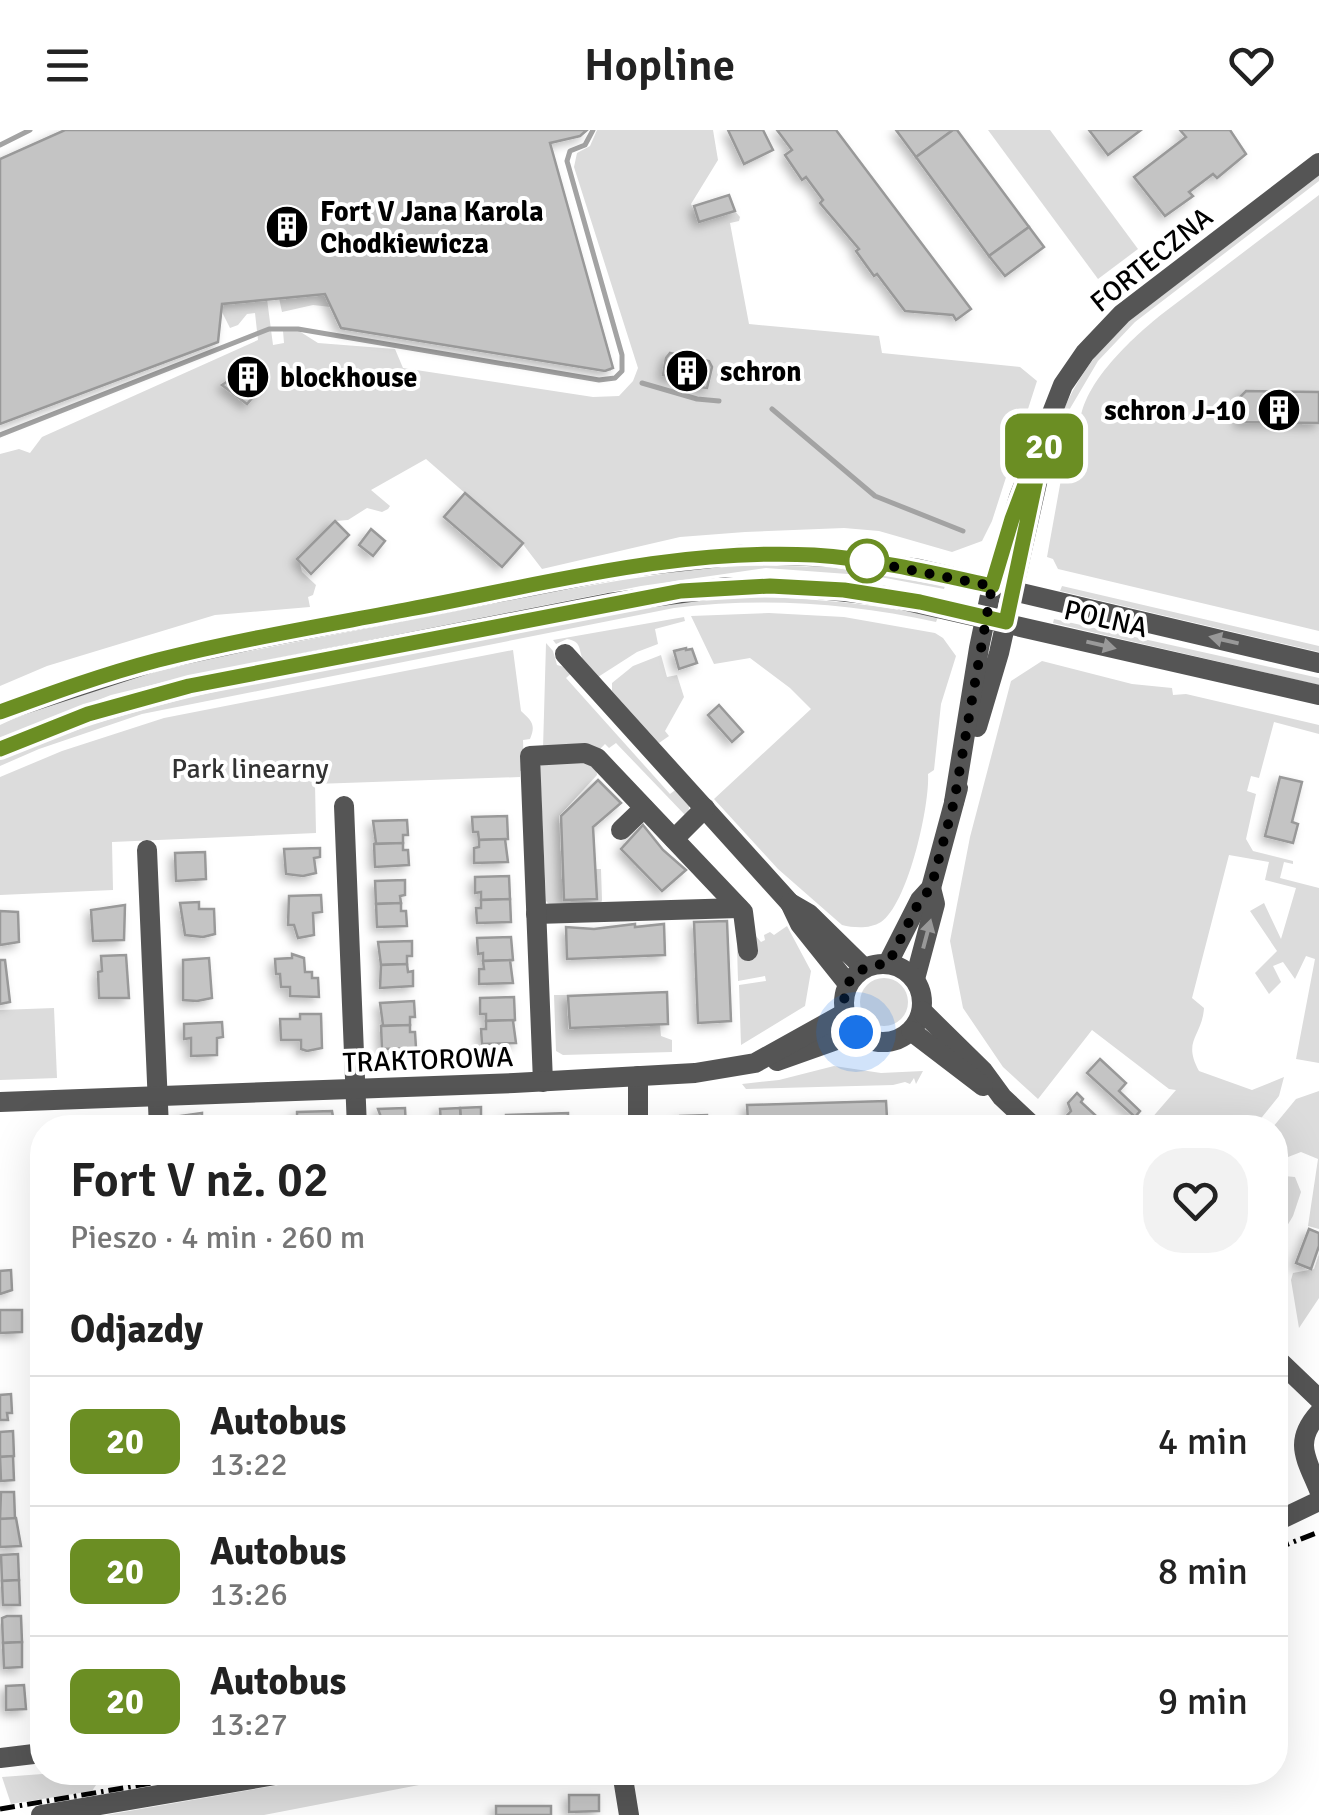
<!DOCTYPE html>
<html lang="pl">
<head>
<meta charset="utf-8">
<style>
	body { margin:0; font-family:Signika,sans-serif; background:#f2f2f2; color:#222; height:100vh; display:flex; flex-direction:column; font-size:38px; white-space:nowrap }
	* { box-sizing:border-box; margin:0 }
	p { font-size:32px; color:#767676 }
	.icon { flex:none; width:55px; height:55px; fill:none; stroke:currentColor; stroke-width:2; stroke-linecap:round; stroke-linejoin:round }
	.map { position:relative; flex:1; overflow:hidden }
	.sheet { position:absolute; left:30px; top:985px; width:1258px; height:670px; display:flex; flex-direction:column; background:#fff; border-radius:40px; box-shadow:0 10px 40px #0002 }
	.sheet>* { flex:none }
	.badge { padding:0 20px; border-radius:15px; font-size:35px; line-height:65px }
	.you { position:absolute; width:50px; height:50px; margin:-25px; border:8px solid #fff; border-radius:50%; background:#1a73e8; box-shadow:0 0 0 15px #1a73e833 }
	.map>.badge { position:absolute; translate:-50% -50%; box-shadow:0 0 0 5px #fff }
	h2 { padding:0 40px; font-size:38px; line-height:90px }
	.round { display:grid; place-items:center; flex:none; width:105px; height:105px; border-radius:40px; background:#f2f2f2 }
	.headline { display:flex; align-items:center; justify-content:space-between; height:170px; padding:0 40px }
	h1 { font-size:48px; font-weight:600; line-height:75px }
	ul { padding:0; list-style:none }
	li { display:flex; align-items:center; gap:30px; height:130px; padding:0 40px; border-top:2px solid #e0e0e0 }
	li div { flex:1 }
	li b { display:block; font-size:38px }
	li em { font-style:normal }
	li .badge { min-width:110px; font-weight:700; text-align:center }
	header { display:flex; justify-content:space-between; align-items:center; height:130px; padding:0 40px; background:#fff; font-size:45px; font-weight:600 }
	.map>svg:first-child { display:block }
</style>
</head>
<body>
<header><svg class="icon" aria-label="menu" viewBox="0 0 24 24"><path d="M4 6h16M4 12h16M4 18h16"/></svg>Hopline<svg class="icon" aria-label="heart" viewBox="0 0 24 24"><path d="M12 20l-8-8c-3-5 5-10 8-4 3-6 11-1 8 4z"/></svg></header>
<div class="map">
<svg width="1319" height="1685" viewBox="0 0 1319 1685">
	<defs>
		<filter id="shadow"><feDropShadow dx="-4.5" dy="4.5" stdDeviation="5" flood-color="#0004"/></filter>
	</defs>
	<rect width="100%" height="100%" fill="#fff"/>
	<g fill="#dcdcdc">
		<polygon points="65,0 587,0 580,6 550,14 612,231 611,241 341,198 331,177 313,175 282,182 279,168 267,169 273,215 284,213 283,201 299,201 318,213 395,219 403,238 593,267 619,266 633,251 638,238 574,37 577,23 590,16 597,0 713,0 718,30 691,74 700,92 735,81 740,87 739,91 730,93 749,194 879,206 882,223 1020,237 1037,251 992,391 982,411 952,422 879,401 844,398 745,402 680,407 542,439 522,413 426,329 371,360 390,376 388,379 382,382 367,378 348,390 336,391 298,426 302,442 316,455 313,465 308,467 310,477 215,485 47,536 0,556 0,324 19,319 30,323 42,307 258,210 255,183 247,184 238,195 230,198 222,182 218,212 169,231 162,225 134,234 136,243 102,256 0,29"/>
		<polygon points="988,0 1050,0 1138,119 1098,149"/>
		<path d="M 1319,44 L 1319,51 L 1135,192 L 1098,231 L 1068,282 L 1062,284 C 1075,251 1095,225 1119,199 Z"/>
		<path d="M 1319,65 L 1319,501 L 1058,439 L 1053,429 L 1047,427 L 1071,294 L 1080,293 C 1083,253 1132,208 1162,184 Z"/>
		<path d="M 732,435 L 830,437 L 945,456 L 944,459 L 875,446 L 766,438 L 641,456 L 193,545 L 111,565 L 0,608 L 0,595 C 113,543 237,524 358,500 C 482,476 606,449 732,435 Z"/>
		<polygon points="1062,456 1319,516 1319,522 1060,461"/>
		<path d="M 734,467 C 804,467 869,473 938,487 L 936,492 C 849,473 763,467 674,478 L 142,584 L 39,619 L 0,636 L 0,630 C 134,571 276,549 419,521 C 523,500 628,475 734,467 Z"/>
		<path d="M 769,483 L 844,487 L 935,503 L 943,508 L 956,526 L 941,574 L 934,640 L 928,644 C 930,675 908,774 881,792 C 870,799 854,798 842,795 L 778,739 L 714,669 L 811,579 L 790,558 L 750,528 L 714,534 L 691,486 Z"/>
		<path d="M 684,487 L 685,491 L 655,499 L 658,514 L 637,522 L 598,547 C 594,542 586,535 583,530 C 578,518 582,512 567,509 L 556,514 L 553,510 Z"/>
		<polygon points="1054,489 1319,548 1319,555 1053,493"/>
		<path d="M 546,513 L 553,521 L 557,535 L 575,540 L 566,548 L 670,664 L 678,658 C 687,666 693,675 686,686 L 616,613 L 609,618 L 605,614 L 598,621 L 543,619 Z"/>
		<path d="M 513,520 L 521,581 C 532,591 536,595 530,609 L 523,610 L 524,640 L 520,641 L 520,647 L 315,654 L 316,703 L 112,712 L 113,760 L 0,765 L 0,647 L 62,621 L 164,588 Z"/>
		<polygon points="661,525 667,547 677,545 684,567 665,601 669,606 659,613 612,561 612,553 633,536"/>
		<path d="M 1042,531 L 1132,554 L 1172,558 L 1173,565 L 1186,564 L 1319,595 L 1319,604 L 1274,592 L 1259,648 L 1251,646 L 1247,661 L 1256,664 L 1246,709 L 1253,721 L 1293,731 L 1293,734 L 1284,732 L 1280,748 L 1319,758 L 1319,933 L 1296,929 L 1315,829 L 1306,826 L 1295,849 L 1283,832 L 1273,836 L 1281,852 L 1269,864 L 1255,843 L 1277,821 L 1250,781 L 1264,773 L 1281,809 L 1296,758 L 1265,750 L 1269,732 L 1229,725 L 1192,868 L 1204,878 C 1202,907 1182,910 1199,941 L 1252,960 L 1284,947 L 1279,966 L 1254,997 L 1144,997 L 1176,960 L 1169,959 L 1092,900 L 1038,969 L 1003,937 L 963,878 L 950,811 L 970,707 L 1011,551 Z"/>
		<polygon points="581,629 596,637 597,645 559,686 563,771 597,770 595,739 601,739 602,770 601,774 551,776 546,771 540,636 545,631"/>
		<polygon points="736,783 761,812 765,810 764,805 770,802 774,805 787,796 811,841 805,876 741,915 739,855 766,851 765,846 738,851"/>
		<circle cx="884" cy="872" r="24"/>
		<polygon points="554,865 567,865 568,899 660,895 661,906 672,910 672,922 563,925 556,921"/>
		<polygon points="54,878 57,948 0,950 0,880"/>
		<polygon points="834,936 881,943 923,941 916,954 914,948 910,954 905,952 893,955 746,959 742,954 779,950"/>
		<polygon points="1319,961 1319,1099 1308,1096 1318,1029 1301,1022 1275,1032 1273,997 1296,969"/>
		<polygon points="1284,1046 1295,1047 1301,1062 1293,1086 1275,1116 1275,1056"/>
		<polygon points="1319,1124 1319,1168 1299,1198 1291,1150 1293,1143 1314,1139"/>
		<polygon points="56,1643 111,1643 100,1649 92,1661 11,1674 2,1647"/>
		<polygon points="348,1643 481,1643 264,1685 106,1685"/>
	</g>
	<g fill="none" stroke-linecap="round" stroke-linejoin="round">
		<g stroke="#a3a3a3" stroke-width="5">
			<polyline points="0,15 30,0"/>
			<polyline points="642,253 697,269 719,271"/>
			<polyline points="772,279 875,366 963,401"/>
			<polyline points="0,305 269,199 298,199 599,250 615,248 622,241 622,225 567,31 570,21 585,15 593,0"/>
		</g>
	</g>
	<g fill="#c4c4c4" stroke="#999" stroke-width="2.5" filter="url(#shadow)">
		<polygon points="65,0 587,0 580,6 550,13 613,238 605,241 341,198 325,164 222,174 218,212 0,294 0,29"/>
		<polygon points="728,0 763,0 773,20 744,34"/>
		<polygon points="777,0 836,0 971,179 956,190 953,185 905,181 877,144 874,146 856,121 859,119 820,73 823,70 806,47 802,50 785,25 792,20"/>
		<polygon points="896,0 953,0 916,27"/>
		<polygon points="953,0 957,0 1029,97 989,126 916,27"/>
		<polygon points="1089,0 1141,0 1108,25"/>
		<polygon points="1180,0 1230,0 1246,24 1217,48 1213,44 1189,62 1193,66 1165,86 1134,47 1186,7"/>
		<polygon points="729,65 735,81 699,92 694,76"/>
		<polygon points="1029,97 1044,117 1005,146 989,126"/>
		<polygon points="670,223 709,231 712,237 707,258 697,257 698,252 663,245 666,228"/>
		<polygon points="257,232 261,239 263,255 247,274 222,255"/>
		<polygon points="1246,261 1319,262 1319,293 1239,292 1239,268"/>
		<polygon points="465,363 523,413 502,437 444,387"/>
		<polygon points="335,391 349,405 311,444 297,429"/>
		<polygon points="371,399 385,411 373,426 359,415"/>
		<polygon points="686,518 686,520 692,519 697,533 679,539 674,521"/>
		<polygon points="719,575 743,602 732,612 708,585"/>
		<polygon points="1280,647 1302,652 1292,692 1298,694 1293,713 1265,706"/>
		<polygon points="598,650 621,673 593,697 597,769 564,770 561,686"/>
		<polygon points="507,686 508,709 479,710 478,702 473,702 472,687"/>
		<polygon points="407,690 408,705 403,705 403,713 374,714 376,713 373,691"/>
		<polygon points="643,695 663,720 686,740 662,761 621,719"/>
		<polygon points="505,709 508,732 474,733 474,718 479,717 479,710"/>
		<polygon points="403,713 403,720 408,720 409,735 375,737 374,714"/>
		<polygon points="320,718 320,727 314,728 316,743 303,746 286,744 284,719"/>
		<polygon points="205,722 206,749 176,751 175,723"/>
		<polygon points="509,746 510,769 481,770 481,762 475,763 475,747"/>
		<polygon points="405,750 405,765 400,766 401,773 376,774 375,751"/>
		<polygon points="321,765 322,782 313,783 314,805 298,808 294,795 288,795 289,766"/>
		<polygon points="510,769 511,792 477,793 476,778 481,778 481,770"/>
		<polygon points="199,772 199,779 214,779 215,804 203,807 185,805 180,773"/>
		<polygon points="401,773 401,781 406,781 407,796 377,797 376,774"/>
		<polygon points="125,775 124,810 93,811 91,780"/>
		<polygon points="0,781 18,782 19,812 0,815"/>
		<polygon points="727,791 731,891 698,893 694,792"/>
		<polygon points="635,794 635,797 664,794 665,825 567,829 566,797 594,799"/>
		<polygon points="511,807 513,830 483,831 483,823 478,824 477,808"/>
		<polygon points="412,811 412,826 407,826 407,834 381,835 378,812"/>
		<polygon points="292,824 304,828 305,842 312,842 312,848 318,848 319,867 290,866 290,857 281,857 280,844 276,844 275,829 292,828"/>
		<polygon points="126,825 129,868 99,868 98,842 102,841 101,826"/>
		<polygon points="209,828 212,868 197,871 183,870 183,830"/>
		<polygon points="0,830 5,830 10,872 0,874"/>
		<polygon points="510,830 513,853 479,854 479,839 484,839 483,831 513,830"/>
		<polygon points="407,834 408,842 413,841 413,856 380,858 381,835"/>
		<polygon points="667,862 668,894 570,898 568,866"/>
		<polygon points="514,867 515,890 486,891 486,884 480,884 480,868"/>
		<polygon points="414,871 415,887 410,887 410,895 381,896 383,895 380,873"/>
		<polygon points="300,884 321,884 322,918 307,921 301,919 301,910 281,910 280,889 300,889"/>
		<polygon points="515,890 513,891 516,913 482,914 481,899 486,899 486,891"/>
		<polygon points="222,892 223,907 217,908 217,925 191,926 191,908 184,909 184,894"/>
		<polygon points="410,895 410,902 415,902 416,918 382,919 381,896"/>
		<polygon points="1100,929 1126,953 1119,961 1140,981 1135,987 1087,943"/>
		<polygon points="1077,963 1083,969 1081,972 1109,998 1071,998 1063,990 1071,981 1068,973"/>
		<polygon points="886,971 887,988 813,987 748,992 747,975"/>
		<polygon points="481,977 481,992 461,993 460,978"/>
		<polygon points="405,978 406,998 385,998 378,979"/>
		<polygon points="460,978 461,993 441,994 440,979"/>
		<polygon points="332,981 335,998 291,998 291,990 297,990 297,982"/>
		<polygon points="202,983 202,998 180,998 180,986"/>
		<polygon points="568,983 568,998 507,998 506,985"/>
		<polygon points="707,985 707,998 680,998 680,986"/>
		<polygon points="813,987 817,987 818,992 858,991 860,987 869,990 867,994 871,998 745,998 745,994 763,994 763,989 772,989 773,993 808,992 808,988"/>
		<polygon points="1309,1099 1319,1103 1319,1116 1311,1139 1296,1133"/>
		<polygon points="11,1140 12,1160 0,1164 0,1141"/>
		<polygon points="0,1180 22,1180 22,1202 0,1203"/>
		<polygon points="11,1264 12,1283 7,1283 8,1290 0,1290 0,1265"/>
		<polygon points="13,1301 14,1326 0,1327 0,1302"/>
		<polygon points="13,1326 14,1350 1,1351 0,1327"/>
		<polygon points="1,1362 14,1362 15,1389 0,1389"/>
		<polygon points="16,1388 21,1416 0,1417 0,1389"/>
		<polygon points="18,1424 19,1450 2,1451 1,1425"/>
		<polygon points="19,1450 20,1475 3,1475 2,1451"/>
		<polygon points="7,1486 21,1486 22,1512 3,1513 2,1488"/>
		<polygon points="22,1512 22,1537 4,1538 3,1513"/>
		<polygon points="24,1555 26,1579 6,1580 6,1556"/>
		<polygon points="569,1665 599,1665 599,1681 569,1682"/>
		<rect x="496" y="1676" width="55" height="9"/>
	</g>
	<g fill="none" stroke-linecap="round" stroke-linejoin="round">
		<g stroke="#555" stroke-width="20">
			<polyline points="565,524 790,773"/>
			<polyline points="977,597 999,523 1039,344"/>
			<polyline points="954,672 979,518 992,456 1019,367 1063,255 1085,223 1122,184 1319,33"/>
			<polyline points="344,676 357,998"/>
			<polyline points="621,700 644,678"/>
			<polyline points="674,709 705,678"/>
			<polyline points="147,720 159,998"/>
			<polyline points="536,784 739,778"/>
			<polyline points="888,833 920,770 931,758 958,658"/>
			<polyline points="915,849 935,774 931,758"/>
			<polyline points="848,854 800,794 790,773 809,784 864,838"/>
			<polyline points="543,952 530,626 585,623 597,628 743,782 748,821"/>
			<polyline points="638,998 638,946"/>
			<path d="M 1319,1283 C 1293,1312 1306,1328 1319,1360"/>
			<polyline points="1275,1392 1319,1371"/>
			<polyline points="0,1628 42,1623"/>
			<polyline points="622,1642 629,1685"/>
			<polyline points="41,1685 293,1642"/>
		</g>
		<g stroke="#555" stroke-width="20">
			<polyline points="0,582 159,530 256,509 630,437 747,424 836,427 919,439 1319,533"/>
			<polyline points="0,619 88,584 189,556 609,473 727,457 799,457 885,466 1319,565"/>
			<circle cx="883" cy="873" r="39"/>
			<polyline points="922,881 983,941 1002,967 1035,998"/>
			<polyline points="911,901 983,956"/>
			<polyline points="777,931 839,909 863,906"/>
			<polyline points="0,972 514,953 695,943 755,933 845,883"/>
			<polyline points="1275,1227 1319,1269"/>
		</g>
		<g stroke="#000" stroke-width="5" stroke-dasharray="15 5 2.5 5" stroke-linecap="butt">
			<polyline points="1275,1419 1319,1402"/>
			<polyline points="0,1679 217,1642"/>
		</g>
	</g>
	<defs><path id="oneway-solid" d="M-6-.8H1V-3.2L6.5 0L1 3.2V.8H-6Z" transform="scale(2.5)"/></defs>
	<g fill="#999">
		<use href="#oneway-solid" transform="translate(1224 510) rotate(-167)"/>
		<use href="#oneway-solid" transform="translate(1101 515) rotate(13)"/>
		<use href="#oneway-solid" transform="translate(927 804) rotate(-75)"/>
	</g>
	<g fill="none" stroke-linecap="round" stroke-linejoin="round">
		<g stroke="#fff" stroke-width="22">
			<path id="line" d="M 0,582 C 52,563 104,544 158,530 C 241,509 326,495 410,479 C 544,454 677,418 814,425 C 874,429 933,443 992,456 L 1012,389 L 1048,293 L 1006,492 L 920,472 L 844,460 L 770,456 L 681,461 L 189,556 L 88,584 L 0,619"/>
		</g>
		<use href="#line" stroke="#6b8e23" stroke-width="15"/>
		<path stroke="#000" stroke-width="10" stroke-dasharray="0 18" d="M 856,902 C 832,869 846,834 888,834 L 920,770 L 931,758 L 954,672 L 992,456 L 860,430 L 867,431"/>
	</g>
	<defs>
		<g id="building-disc" transform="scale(2.25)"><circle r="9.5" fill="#000" stroke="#fff"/><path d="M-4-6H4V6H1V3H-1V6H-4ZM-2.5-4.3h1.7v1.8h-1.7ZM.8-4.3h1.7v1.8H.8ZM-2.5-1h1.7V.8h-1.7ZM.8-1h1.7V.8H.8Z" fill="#fff"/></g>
	</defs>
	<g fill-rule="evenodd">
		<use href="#building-disc" x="287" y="97"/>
		<use href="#building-disc" x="687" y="241"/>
		<use href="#building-disc" x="248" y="247"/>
		<use href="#building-disc" x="1279" y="280"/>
	</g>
	<circle fill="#fff" stroke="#6b8e23" stroke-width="5" cx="867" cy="431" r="20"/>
	<g text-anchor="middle" stroke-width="8" stroke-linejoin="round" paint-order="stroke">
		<g font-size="28" font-weight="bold" fill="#000" stroke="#fff" text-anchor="start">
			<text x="320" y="91">Fort V Jana Karola<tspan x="320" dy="32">Chodkiewicza</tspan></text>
			<text x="720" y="251">schron</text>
			<text x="280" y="257">blockhouse</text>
			<text x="1246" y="290" text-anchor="end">schron J-10</text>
		</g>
		<g font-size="28" fill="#000" stroke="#fff">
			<text transform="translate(1151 129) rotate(-39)" y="10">FORTECZNA</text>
			<text transform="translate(1106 488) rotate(13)" y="10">POLNA</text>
			<text transform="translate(428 929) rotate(-2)" y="10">TRAKTOROWA</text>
		</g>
		<g font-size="28" fill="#333" stroke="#fff">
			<text x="250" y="648">Park linearny</text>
		</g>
	</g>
</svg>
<div class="you" style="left:856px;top:902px"></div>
<b class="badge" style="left:1044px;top:316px;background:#6b8e23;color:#fff">20</b>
<section class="sheet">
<div class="headline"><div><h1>Fort V nż. 02</h1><p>Pieszo · 4 min · 260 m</p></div><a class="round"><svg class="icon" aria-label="heart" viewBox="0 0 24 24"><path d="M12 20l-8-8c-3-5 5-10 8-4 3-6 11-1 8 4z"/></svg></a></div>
<h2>Odjazdy</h2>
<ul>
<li><span class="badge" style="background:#6b8e23;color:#fff">20</span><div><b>Autobus</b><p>13:22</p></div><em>4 min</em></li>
<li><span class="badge" style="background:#6b8e23;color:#fff">20</span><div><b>Autobus</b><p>13:26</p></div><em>8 min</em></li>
<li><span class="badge" style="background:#6b8e23;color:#fff">20</span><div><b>Autobus</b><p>13:27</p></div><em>9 min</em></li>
</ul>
</section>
</div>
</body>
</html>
